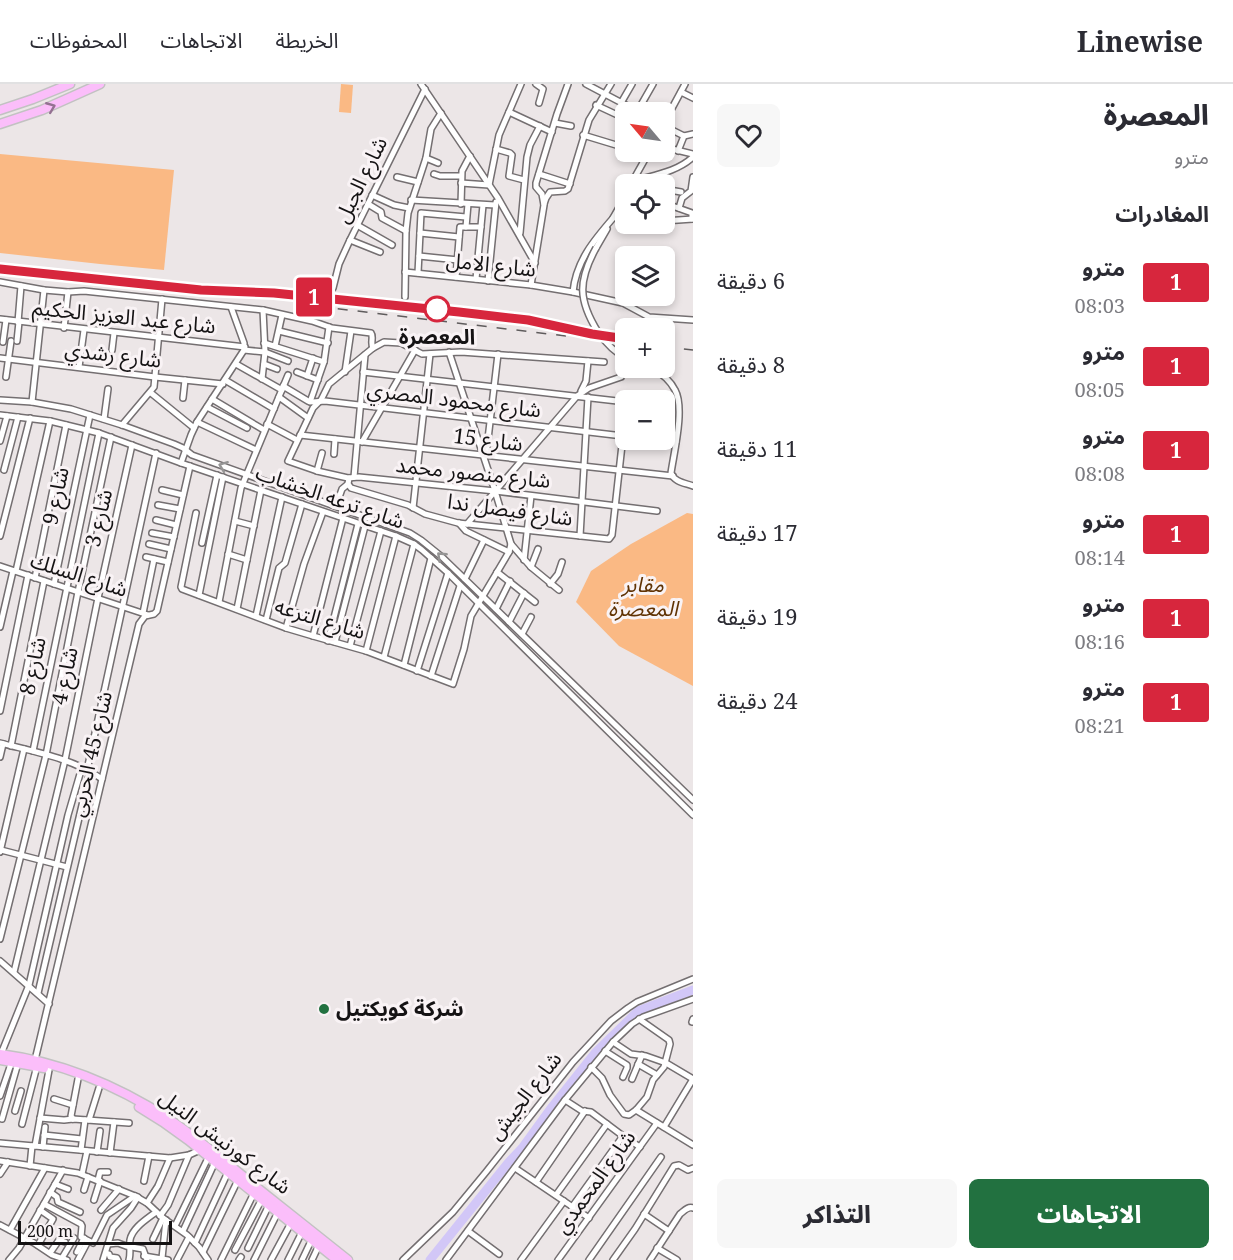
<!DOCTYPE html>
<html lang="ar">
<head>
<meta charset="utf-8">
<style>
	body { margin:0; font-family:"Noto Serif","Noto Sans Arabic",serif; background:#f7f7f7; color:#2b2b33; direction:rtl; height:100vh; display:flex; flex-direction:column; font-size:22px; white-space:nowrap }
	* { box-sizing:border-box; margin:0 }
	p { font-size:20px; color:#7c7c81 }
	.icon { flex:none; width:33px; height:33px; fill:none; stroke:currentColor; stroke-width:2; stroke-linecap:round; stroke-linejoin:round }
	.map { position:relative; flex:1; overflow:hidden; direction:ltr }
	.details { display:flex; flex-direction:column; background:#fff; width:540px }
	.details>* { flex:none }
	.badge { padding:0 12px; border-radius:4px; font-size:21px; line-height:39px }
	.needle { width:39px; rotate:299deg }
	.tools { position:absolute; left:615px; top:18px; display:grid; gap:12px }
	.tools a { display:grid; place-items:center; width:60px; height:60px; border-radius:9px; background:#fff; box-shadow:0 3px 9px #0003; font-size:30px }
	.scale { position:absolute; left:18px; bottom:15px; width:154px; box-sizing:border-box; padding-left:6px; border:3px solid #151314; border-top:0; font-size:16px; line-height:21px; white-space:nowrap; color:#151314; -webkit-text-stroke:4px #f9f3f5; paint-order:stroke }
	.map>.badge { position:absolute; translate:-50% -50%; box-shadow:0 0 0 3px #fff }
	h2 { padding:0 24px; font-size:22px; line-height:54px }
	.round { display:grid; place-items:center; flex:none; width:63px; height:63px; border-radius:9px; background:#f7f7f7 }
	.headline { display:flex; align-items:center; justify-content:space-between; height:102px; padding:0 24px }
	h1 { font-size:28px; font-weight:800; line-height:45px }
	.action { display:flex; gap:12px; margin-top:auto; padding:12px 24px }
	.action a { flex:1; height:69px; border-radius:9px; background:#227140; color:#fff; font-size:24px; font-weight:800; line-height:69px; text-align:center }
	.action a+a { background:#f7f7f7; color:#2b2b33 }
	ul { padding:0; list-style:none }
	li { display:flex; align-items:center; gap:18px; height:84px; padding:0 24px }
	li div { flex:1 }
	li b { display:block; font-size:22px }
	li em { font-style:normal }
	li .badge { min-width:66px; font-weight:700; text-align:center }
	header { display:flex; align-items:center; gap:36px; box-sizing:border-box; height:84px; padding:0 30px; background:#fff; border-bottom:2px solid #e1e1e2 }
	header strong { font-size:28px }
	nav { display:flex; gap:33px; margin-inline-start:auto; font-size:21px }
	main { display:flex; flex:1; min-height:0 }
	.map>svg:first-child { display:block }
</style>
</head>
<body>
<header>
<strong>Linewise</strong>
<nav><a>الخريطة</a><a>الاتجاهات</a><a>المحفوظات</a></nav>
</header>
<main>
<section class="details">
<div class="headline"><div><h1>المعصرة</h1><p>مترو</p></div><a class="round"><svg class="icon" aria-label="heart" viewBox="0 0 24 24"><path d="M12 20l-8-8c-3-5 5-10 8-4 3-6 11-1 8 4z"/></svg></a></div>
<h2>المغادرات</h2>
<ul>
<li><span class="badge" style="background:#d7263d;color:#fff">1</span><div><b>مترو</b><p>08:03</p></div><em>6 دقيقة</em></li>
<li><span class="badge" style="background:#d7263d;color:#fff">1</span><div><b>مترو</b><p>08:05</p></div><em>8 دقيقة</em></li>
<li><span class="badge" style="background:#d7263d;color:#fff">1</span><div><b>مترو</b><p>08:08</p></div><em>11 دقيقة</em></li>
<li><span class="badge" style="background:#d7263d;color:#fff">1</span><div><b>مترو</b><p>08:14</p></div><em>17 دقيقة</em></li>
<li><span class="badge" style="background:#d7263d;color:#fff">1</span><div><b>مترو</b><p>08:16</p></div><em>19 دقيقة</em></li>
<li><span class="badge" style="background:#d7263d;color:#fff">1</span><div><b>مترو</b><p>08:21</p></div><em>24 دقيقة</em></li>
</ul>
<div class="action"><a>الاتجاهات</a><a>التذاكر</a></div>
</section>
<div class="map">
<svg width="693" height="1176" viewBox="0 0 693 1176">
	<rect width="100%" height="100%" fill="#ece6e7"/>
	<g fill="#fab984">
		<polygon points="341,0 353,1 351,29 339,28"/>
		<polygon points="0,70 174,86 164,186 100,180 0,169"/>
		<polygon points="687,429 693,430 693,602 619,562 576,518 591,487 631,460"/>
	</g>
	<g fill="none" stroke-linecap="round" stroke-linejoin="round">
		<polyline stroke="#d2c7f7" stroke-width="9" points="430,1176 508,1079 523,1063 552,1023 595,969 638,927 693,906"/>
		<g stroke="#746f71" stroke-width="8">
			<g id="minor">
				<polyline points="421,0 498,114 535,179"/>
				<polyline points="536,0 543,5 539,19"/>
				<polyline points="586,0 639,28"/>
				<polyline points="681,8 693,14"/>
				<polyline points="621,19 632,0"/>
				<polyline points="596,21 626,35"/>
				<polyline points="509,28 552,48"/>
				<polyline points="637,28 653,0"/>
				<polyline points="555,39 571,42"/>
				<polyline points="664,39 685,0"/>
				<polyline points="664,42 684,52"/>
				<polyline points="583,51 626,64"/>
				<polyline points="664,63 693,70"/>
				<polyline points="496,65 510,69 512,71 509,92 524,96"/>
				<polyline points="678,67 684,52 693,50"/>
				<polyline points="636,68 647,71"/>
				<polyline points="426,74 438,79"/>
				<polyline points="434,90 440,92 461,92"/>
				<polyline points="539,90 570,100"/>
				<polyline points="397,93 418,98"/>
				<path d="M 634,97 C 654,91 677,88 693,73"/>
				<polyline points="461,99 489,101 499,51 521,0"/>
				<polyline points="631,100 649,68"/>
				<polyline points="663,100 664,89"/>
				<polyline points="664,105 681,108"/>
				<polyline points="372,111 394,121 409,124"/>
				<polyline points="411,116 495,121"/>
				<polyline points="664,119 692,129 692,135"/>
				<polyline points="368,120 381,128 382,134 406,147"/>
				<polyline points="461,120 462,87 470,72"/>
				<polyline points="544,120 546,114 550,108 565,107 568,105 589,36 611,0"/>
				<polyline points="679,124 682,114 691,107 693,93"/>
				<polyline points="613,134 626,111"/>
				<polyline points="664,137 693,135"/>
				<polyline points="357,141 392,161"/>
				<polyline points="466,143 468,120"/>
				<polyline points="420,149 459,153"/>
				<polyline points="520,149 527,73 530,61 540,42"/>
				<polyline points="350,156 380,168"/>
				<polyline points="596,164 607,145"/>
				<polyline points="419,172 458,176"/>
				<polyline points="405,188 531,201 573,208 623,219 649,233 693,236"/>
				<polyline points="418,189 421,129 466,133"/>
				<polyline points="456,193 460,143 481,143"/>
				<polyline points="476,195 483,121"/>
				<polyline points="488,197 496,118"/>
				<path d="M 0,198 L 44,206 L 68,208 L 84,207 L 263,226 L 312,237 L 332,244 L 371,249 C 374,253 370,259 373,264"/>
				<polyline points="531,201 544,121 542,110 536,103 536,99 557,30 568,0"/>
				<polyline points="333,204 339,180 350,156 425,5"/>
				<path d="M 573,208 C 576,177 594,156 614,133 L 626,135"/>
				<polyline points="405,213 406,147 408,129 426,74 431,45 441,29"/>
				<polyline points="0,235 245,263"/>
				<polyline points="18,238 21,202"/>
				<polyline points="64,244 68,208"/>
				<polyline points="279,247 328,259"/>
				<polyline points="17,257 19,238"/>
				<polyline points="3,258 6,236"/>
				<polyline points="264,259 324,278"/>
				<polyline points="275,262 282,231"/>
				<polyline points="112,266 114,249"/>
				<polyline points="244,266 265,268 288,277"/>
				<polyline points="0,274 155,293 223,300"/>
				<polyline points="604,278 461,268 422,270 401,259 384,258 373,264 329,300 321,316 313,324 288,377 317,387 348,394 359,393 495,407 657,427"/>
				<polyline points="236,280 282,306"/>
				<polyline points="264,280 277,285"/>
				<polyline points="79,283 84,246"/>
				<path d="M 652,284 C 661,289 670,296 675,306 C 685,324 674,368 671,389 C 674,398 685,399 693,402"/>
				<polyline points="297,288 318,296"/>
				<polyline points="345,288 351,247"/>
				<polyline points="363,288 626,318"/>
				<polyline points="307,292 313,274"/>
				<polyline points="6,293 11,257"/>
				<polyline points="262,295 265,268 263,226"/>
				<polyline points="225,296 274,325"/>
				<polyline points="283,302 308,317 313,318 325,317 623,352"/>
				<polyline points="581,307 586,297 588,277"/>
				<polyline points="151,309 194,344"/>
				<polyline points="279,313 308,334"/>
				<polyline points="183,314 185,296"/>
				<polyline points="212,315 264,346"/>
				<polyline points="0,316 32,318 71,325 122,341 174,360 183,364 192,371 410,449 421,456 442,473 693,716"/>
				<polyline points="32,318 44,206"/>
				<polyline points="310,318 324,278 329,243"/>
				<polyline points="207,323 247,344"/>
				<polyline points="664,323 670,326 670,347 676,355"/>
				<polyline points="0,331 50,337 99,349 181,379 396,452 414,460 422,466 448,489 693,731"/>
				<polyline points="104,335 108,305"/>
				<polyline points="197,338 256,366"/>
				<polyline points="267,340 297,356"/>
				<polyline points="122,341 154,303 162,215"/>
				<polyline points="300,351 673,392"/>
				<polyline points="657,356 676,358"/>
				<polyline points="0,357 7,332"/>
				<polyline points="362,358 415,266"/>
				<polyline points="334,370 335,355"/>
				<polyline points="486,372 498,270"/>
				<polyline points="181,379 191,351 197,338 244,266 244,259 231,223"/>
				<polyline points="4,386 18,333"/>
				<polyline points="317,387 322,369"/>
				<polyline points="354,393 365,271"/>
				<polyline points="349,394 348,400 351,404 408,421 425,430 458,439 609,455 612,451 626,325"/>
				<polyline points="162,406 183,411"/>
				<polyline points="158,421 180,425"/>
				<polyline points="336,422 342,405 348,400"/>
				<polyline points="413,424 430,270"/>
				<polyline points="196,429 181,503 182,505 286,544 313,552 366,567 453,600 464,565 471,532 509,468 511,460 495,407 449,268"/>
				<polyline points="156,436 176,441"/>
				<polyline points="235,437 254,442"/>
				<polyline points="459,439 466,447 509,468"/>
				<polyline points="467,440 577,312 589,304 621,293"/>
				<polyline points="152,449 174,453"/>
				<polyline points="0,452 30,334"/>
				<polyline points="580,452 588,313"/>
				<polyline points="202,459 217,391"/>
				<polyline points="149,460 171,465"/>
				<polyline points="511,460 531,483 559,506"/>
				<polyline points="228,470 247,476"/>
				<polyline points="146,473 168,478"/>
				<polyline points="524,476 531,412"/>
				<polyline points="0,482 148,531"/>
				<polyline points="531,483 538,465"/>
				<polyline points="16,487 50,337"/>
				<polyline points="497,488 535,518"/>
				<polyline points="35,494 66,341"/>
				<polyline points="465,495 484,456"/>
				<polyline points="54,500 90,331"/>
				<polyline points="550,500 558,490 562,478"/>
				<polyline points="199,511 223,393"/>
				<polyline points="219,518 241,404 288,291"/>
				<polyline points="237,525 261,406"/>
				<polyline points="496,525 510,497"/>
				<polyline points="291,527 300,530"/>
				<polyline points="143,529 154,475"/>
				<polyline points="256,532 282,413"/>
				<polyline points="266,536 279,484 285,479 302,420"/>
				<polyline points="509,538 524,509"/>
				<polyline points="0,543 13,487"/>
				<polyline points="286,544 304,480 323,428"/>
				<polyline points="522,550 531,533"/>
				<polyline points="313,552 343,434"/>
				<polyline points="328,557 358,440"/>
				<polyline points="335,558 365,442"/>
				<polyline points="350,562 381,447"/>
				<polyline points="366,567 396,452"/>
				<polyline points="384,573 414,460"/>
				<polyline points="404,581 431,474"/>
				<polyline points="417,587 448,489"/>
				<polyline points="431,592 460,502"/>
				<polyline points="0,627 28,491"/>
				<path d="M 0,659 C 35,668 72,674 102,695"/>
				<polyline points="11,662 44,497"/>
				<polyline points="33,667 99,349"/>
				<polyline points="0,673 3,660"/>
				<polyline points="87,686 156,369"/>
				<polyline points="1,766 67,783"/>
				<polyline points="0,768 24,665"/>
				<polyline points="0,855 46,671 78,508 111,353"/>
				<polyline points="0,877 49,920"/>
				<polyline points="14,888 65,676 98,514 132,361"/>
				<polyline points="38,909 90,687"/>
				<polyline points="692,938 693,935"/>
				<polyline points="613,958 631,970 646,972 666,979 693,995"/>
				<polyline points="605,967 627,981 627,984 623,993"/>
				<polyline points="1,970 29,901 68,731 82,683"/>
				<polyline points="35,976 139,540 145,532 154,530 157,527 190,382"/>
				<polyline points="638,980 657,991"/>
				<polyline points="591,983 602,994 610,1011 624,1030 629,1031 636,1026 647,1013 653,996 664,983 670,960 669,956 639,935"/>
				<polyline points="632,995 642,971"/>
				<polyline points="0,1012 12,977"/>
				<polyline points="54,1015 73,1021"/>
				<polyline points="565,1016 582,1027 591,1028 623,1052 572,1123"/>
				<polyline points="636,1026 693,1061"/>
				<polyline points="15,1027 21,1007"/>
				<polyline points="40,1034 64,1036 73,1035 129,1039"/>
				<polyline points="2,1035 18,979"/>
				<polyline points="73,1035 71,1032 78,995"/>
				<polyline points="89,1036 99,1004"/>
				<polyline points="22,1040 37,982"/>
				<polyline points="664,1043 693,995"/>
				<polyline points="44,1051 82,1055"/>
				<polyline points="623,1052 640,1063"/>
				<polyline points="0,1059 170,1074 189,1071 200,1066"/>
				<polyline points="35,1062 49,986"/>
				<polyline points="43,1063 45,1043"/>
				<polyline points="81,1066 85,1036"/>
				<polyline points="97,1068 100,1047"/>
				<polyline points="110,1069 114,1038"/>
				<polyline points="0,1077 78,1089 135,1112 147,1119 163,1134 187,1151 199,1163 208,1176"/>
				<polyline points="30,1082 32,1062"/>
				<polyline points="515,1084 589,1134"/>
				<polyline points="0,1090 8,1078"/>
				<polyline points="82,1090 87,1067"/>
				<polyline points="98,1096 100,1088 108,1088"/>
				<polyline points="144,1097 149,1072"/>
				<polyline points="536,1098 585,1027"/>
				<polyline points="55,1100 68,1105"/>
				<polyline points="84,1106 88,1093"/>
				<polyline points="50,1108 57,1113 58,1118 80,1128"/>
				<polyline points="556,1111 607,1040"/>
				<polyline points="94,1116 100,1097"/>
				<polyline points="147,1119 158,1102 170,1074"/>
				<polyline points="44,1120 81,1140 82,1142 81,1153 93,1159 107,1131 135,1112"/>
				<polyline points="101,1126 119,1105"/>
				<polyline points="644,1130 669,1147"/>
				<polyline points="160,1132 168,1121 189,1071"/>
				<polyline points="0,1141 34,1159 52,1171 67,1176"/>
				<polyline points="175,1142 209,1072"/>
				<polyline points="10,1146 45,1084"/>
				<polyline points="183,1147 215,1078"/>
				<polyline points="468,1147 499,1170"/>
				<polyline points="153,1155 163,1134"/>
				<polyline points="195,1159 228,1088"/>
				<polyline points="108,1160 118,1159 126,1162 143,1165 147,1176"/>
				<polyline points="38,1161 53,1135 40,1126"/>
				<polyline points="248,1164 269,1121"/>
				<polyline points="657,1164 677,1176"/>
				<polyline points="235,1166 262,1115"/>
				<polyline points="77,1168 84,1154"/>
				<polyline points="203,1168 238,1096"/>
				<polyline points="50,1169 59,1156 65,1158"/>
				<polyline points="106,1169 109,1170 110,1173 117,1174 118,1176"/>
				<polyline points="144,1172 168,1176"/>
				<polyline points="62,1174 74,1154"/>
				<polyline points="162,1174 166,1136"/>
				<polyline points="9,1176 19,1164 63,1086"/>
				<polyline points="78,1176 88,1157"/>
				<polyline points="103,1176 113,1144 131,1124 138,1113"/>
				<path d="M 129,1176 C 131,1169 129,1163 130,1156 C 132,1144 147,1135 156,1128"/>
				<polyline points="177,1176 189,1153"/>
				<polyline points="221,1176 254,1109"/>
				<polyline points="239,1176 241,1173"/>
				<polyline points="254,1176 278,1128"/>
				<polyline points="271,1176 291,1139"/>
				<polyline points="288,1176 302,1148"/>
				<polyline points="302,1176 312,1155"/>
				<polyline points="312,1176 319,1161"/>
				<polyline points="403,1176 453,1128 486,1088 573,978 611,937 628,924 637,918 693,895"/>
				<polyline points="446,1176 565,1016 613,958 632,940 643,933 693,915"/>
				<polyline points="521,1176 564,1117"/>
				<polyline points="558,1176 657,1039"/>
				<polyline points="589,1176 661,1073"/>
				<polyline points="613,1176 635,1145 674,1082 679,1081 688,1086 693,1084"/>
				<path d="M 650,1176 L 680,1130 C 684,1127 688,1122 693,1124"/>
			</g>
		</g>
		<g stroke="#c2c2c2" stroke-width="11">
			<g id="highway">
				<polyline points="0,26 33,15 70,0"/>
				<polyline points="0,40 42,26 100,0"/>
				<path d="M 0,970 C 60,978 118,1002 169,1035 C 199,1055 227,1079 255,1102 C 286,1127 317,1151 348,1176"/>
				<polyline points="0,976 44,984"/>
				<polyline points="139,1023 163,1038 188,1056 337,1176"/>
			</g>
		</g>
		<use href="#minor" stroke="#fff" stroke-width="5"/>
		<use href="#highway" stroke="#fbbefa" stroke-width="8"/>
		<g stroke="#5f5c5d" stroke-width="1.5" stroke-dasharray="10 10" stroke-linecap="butt">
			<polyline points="0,185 201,206 274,209 459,227 528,236 592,250 626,255"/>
			<polyline points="298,220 566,252"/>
			<polyline points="664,263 693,266"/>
		</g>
		<g stroke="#746f71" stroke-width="8" stroke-linecap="butt">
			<path id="minor-bridge" d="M 596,164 C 578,197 578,216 598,248 C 605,258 614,268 626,274"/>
		</g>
		<use href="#minor-bridge" stroke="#fff" stroke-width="5"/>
	</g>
	<defs><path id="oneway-chevron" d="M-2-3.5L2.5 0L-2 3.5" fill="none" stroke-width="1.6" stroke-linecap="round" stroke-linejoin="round" transform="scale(1.5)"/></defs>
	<use stroke="#947192" href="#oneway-chevron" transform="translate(51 23) rotate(-22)"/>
	<g stroke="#969595">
		<use href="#oneway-chevron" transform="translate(223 382) rotate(-159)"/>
		<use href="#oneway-chevron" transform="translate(441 472) rotate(-137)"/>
	</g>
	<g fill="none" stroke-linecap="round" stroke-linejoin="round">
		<g stroke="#fff" stroke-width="14">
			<polyline id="line" points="0,185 201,206 274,209 459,228 528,236 592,250 626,255"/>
		</g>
		<use href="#line" stroke="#d7263d" stroke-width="9"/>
	</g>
	<circle fill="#fff" stroke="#d7263d" stroke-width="3" cx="437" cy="225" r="12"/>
	<circle fill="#227140" stroke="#f9f3f5" stroke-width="2" cx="324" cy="925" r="6"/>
	<g text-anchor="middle" stroke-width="6" stroke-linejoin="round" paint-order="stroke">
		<g font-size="21" fill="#151314" stroke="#f9f3f5">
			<text transform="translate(361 96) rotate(-64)" y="7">شارع الجبل</text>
			<text transform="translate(491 181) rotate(6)" y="7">شارع الامل</text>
			<text transform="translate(124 233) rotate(6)" y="7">شارع عبد العزيز الحكيم</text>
			<text transform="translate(113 271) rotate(7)" y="7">شارع رشدي</text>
			<text transform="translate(454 316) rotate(7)" y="7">شارع محمود المصري</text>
			<text transform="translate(488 356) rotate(7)" y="7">شارع 15</text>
			<text transform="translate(473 389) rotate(6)" y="7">شارع منصور محمد</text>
			<text transform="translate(56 412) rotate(-78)" y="7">شارع 9</text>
			<text transform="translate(330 413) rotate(19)" y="7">شارع ترعه الخشاب</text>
			<text transform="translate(510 426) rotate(8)" y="7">شارع فيصل ندا</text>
			<text transform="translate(99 434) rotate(-77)" y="7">شارع 3</text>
			<text transform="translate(79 491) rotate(18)" y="7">شارع السلك</text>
			<text transform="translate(320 535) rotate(17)" y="7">شارع الترعه</text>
			<text transform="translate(33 582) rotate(-78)" y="7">شارع 8</text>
			<text transform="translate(65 592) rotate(-78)" y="7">شارع 4</text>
			<text transform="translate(91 670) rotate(-77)" y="7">شارع 45 الحربي</text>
			<text transform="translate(525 1012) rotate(-52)" y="7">شارع الجيش</text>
			<text transform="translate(225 1058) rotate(37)" y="7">شارع كورنيش النيل</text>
			<text transform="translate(595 1098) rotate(-54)" y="7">شارع المحمدي</text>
		</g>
		<g font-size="21" font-weight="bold" fill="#151314" stroke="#f9f3f5">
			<text x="437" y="260">المعصرة</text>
		</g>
		<g font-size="21" font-style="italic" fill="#603304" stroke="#f9f3f5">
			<text x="643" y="508">مقابر<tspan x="643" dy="24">المعصرة</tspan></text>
		</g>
		<g font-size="21" font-weight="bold" fill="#151314" stroke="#f9f3f5" text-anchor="start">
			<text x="336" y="932">شركة كويكتيل</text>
		</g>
	</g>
</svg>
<div class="tools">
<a><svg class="needle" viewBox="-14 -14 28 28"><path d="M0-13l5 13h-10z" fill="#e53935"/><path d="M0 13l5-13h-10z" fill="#7c7c81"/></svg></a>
<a><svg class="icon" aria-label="locate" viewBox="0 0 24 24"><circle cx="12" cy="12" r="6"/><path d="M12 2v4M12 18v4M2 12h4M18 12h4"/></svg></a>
<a><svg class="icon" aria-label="layers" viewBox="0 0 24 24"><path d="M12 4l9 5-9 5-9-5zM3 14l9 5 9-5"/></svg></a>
<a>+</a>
<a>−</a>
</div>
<div class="scale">200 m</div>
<b class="badge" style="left:314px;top:213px;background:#d7263d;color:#fff">1</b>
</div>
</main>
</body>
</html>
